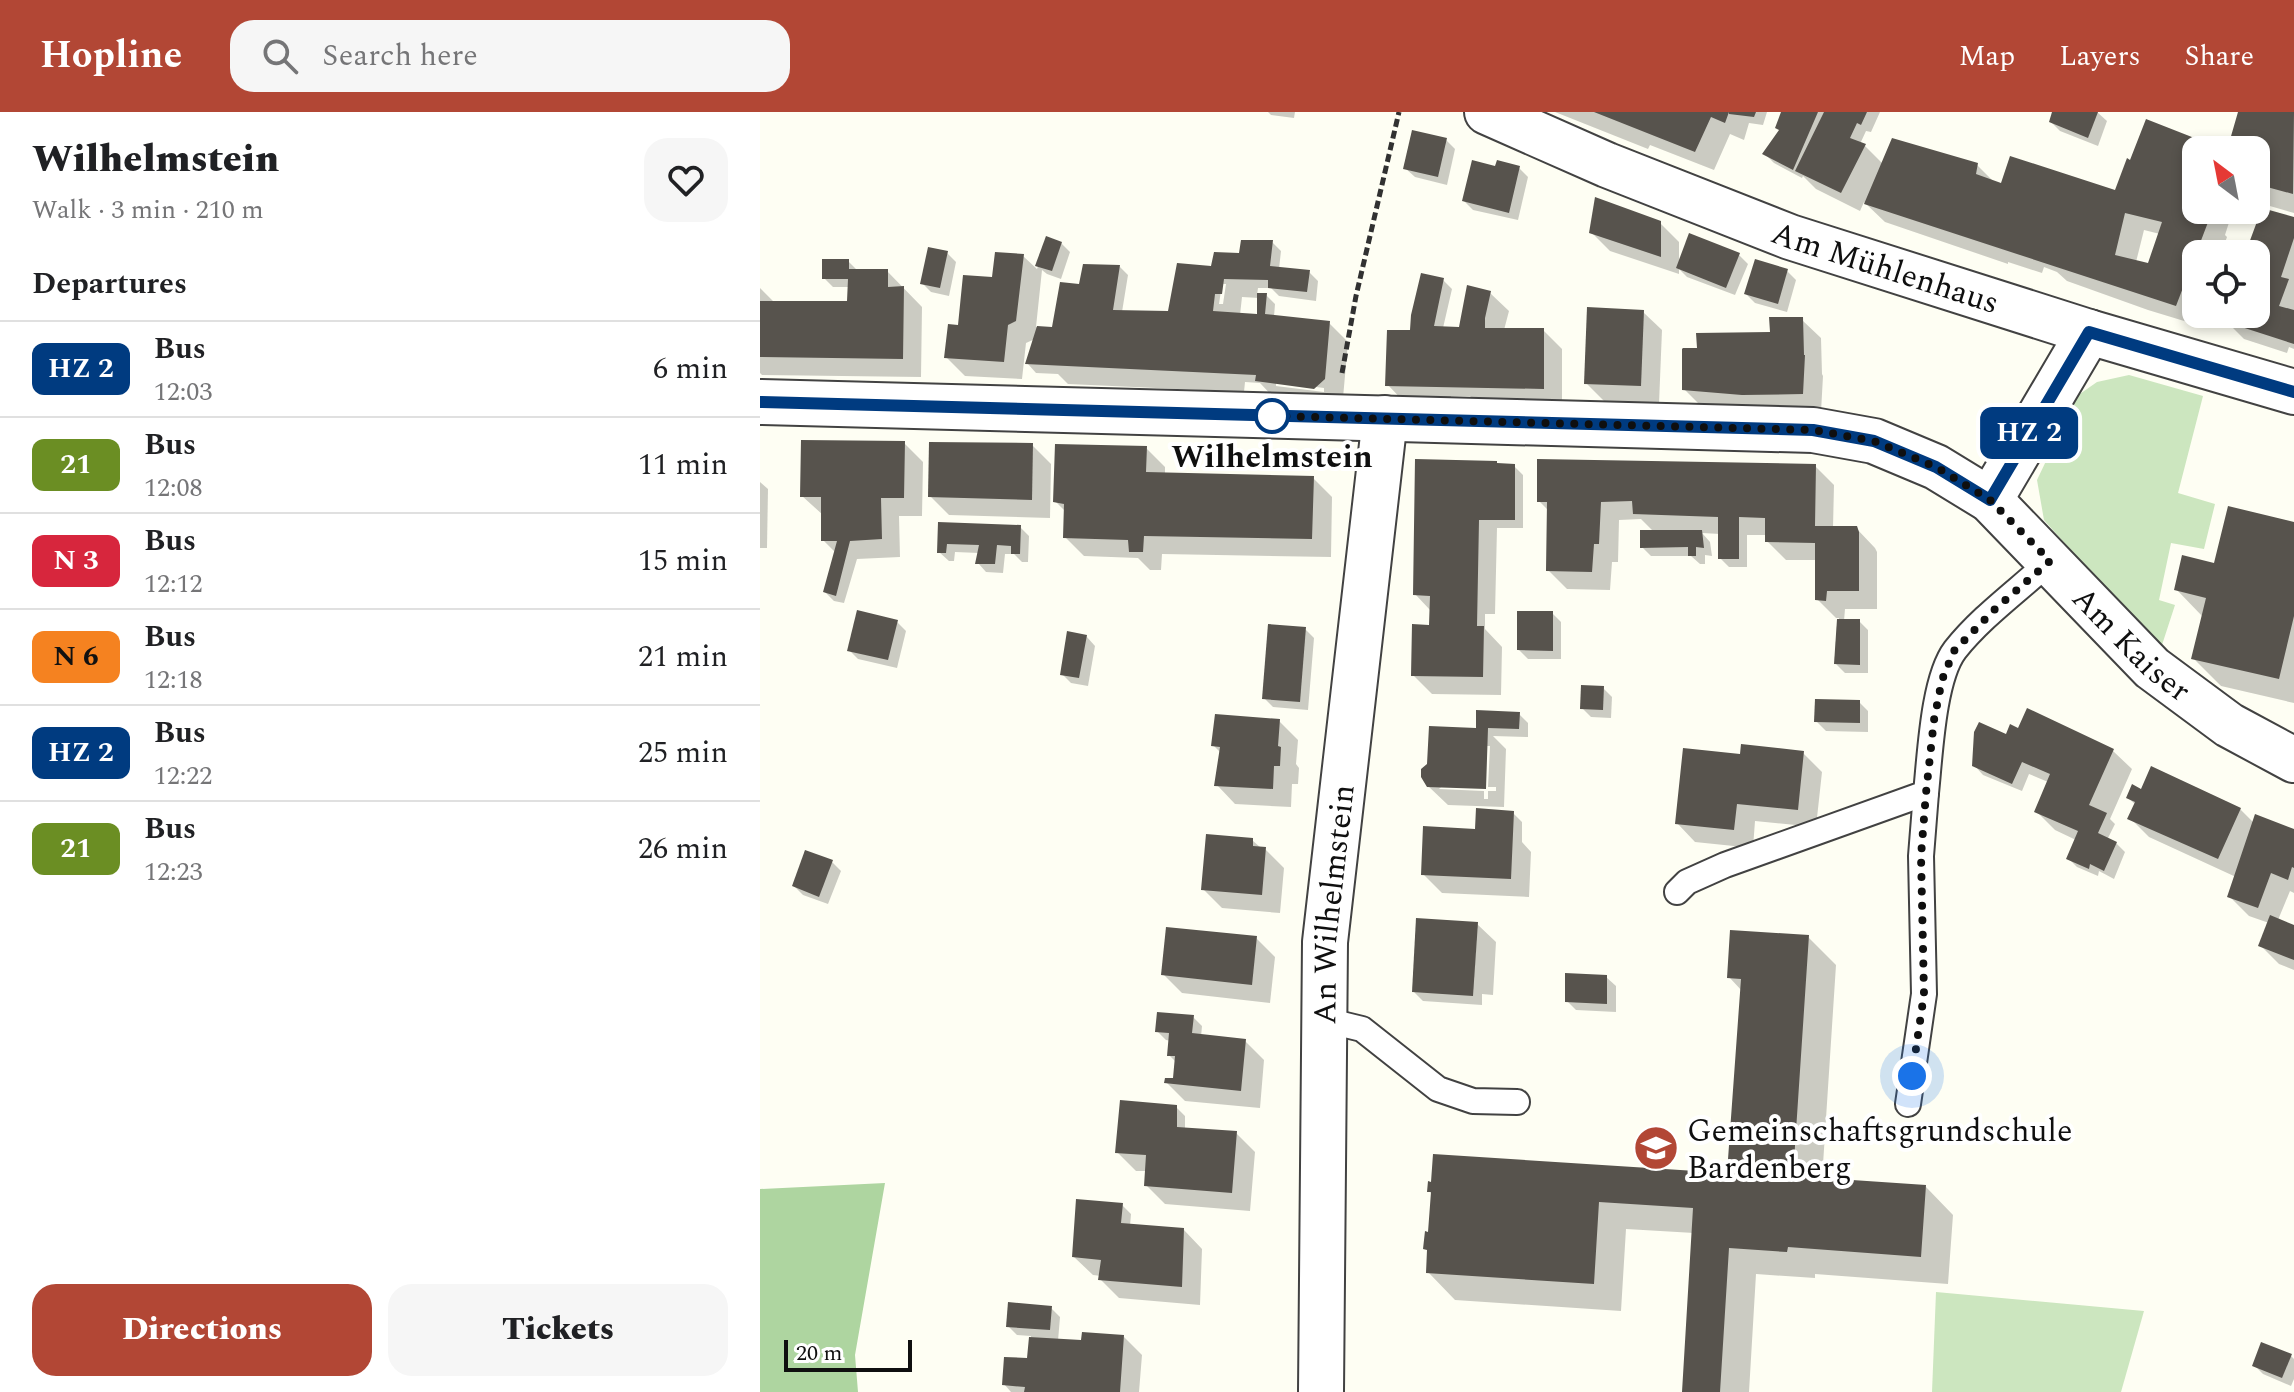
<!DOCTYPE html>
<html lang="en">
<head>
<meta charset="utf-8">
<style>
	body { margin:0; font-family:Spectral,serif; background:#f6f6f6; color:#202124; height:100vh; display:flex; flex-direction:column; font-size:30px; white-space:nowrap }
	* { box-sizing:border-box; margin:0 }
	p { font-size:26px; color:#757577 }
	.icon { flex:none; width:44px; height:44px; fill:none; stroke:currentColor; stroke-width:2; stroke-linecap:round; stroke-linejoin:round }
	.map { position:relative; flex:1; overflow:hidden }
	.panel { display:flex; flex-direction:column; background:#fff; width:760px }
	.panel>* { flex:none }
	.badge { padding:0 16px; border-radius:12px; font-size:28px; line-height:52px }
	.needle { width:52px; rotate:328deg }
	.controls { position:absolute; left:1422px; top:24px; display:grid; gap:16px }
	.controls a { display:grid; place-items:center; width:88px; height:88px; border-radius:16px; background:#fff; box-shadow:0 4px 12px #0003; font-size:40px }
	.scale { position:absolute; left:24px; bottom:20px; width:128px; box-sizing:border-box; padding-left:8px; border:4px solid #0f0f0f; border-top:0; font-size:22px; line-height:28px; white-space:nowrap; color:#0f0f0f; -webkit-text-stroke:6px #fff; paint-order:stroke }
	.you { position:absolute; width:40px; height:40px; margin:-20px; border:6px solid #fff; border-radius:50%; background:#1a73e8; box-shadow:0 0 0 12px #1a73e833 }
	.map>.badge { position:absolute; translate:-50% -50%; box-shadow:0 0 0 4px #fff }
	h2 { padding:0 32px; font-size:30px; line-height:72px }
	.round { display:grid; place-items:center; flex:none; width:84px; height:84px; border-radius:24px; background:#f6f6f6 }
	.summary { display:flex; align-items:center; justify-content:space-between; height:136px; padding:0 32px }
	h1 { font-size:38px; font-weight:800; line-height:60px }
	.action { display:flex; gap:16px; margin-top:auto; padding:16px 32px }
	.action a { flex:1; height:92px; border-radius:24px; background:#b24735; color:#fff; font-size:32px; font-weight:800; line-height:92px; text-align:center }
	.action a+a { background:#f6f6f6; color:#202124 }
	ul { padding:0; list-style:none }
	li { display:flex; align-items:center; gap:24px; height:96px; padding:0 32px; border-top:2px solid #e0e0e0 }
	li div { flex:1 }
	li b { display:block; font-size:30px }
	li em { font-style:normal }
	li .badge { min-width:88px; font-weight:700; text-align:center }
	header { display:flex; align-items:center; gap:48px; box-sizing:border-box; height:112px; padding:0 40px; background:#b24735; color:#fff }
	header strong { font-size:38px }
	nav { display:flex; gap:44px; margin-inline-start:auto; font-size:28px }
	.search { width:560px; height:72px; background:#f6f6f6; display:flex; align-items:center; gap:20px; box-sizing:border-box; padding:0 28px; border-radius:24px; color:#757577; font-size:30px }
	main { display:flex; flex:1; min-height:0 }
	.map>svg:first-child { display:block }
</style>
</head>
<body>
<header>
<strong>Hopline</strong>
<div class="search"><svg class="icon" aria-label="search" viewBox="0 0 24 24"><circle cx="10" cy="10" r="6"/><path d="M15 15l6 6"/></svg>Search here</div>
<nav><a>Map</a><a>Layers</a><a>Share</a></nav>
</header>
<main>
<section class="panel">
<div class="summary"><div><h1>Wilhelmstein</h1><p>Walk · 3 min · 210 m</p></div><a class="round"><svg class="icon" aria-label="heart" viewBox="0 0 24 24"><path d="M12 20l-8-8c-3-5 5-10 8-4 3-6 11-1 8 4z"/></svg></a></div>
<h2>Departures</h2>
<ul>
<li><span class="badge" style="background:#003b80;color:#fff">HZ 2</span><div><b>Bus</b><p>12:03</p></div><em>6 min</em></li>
<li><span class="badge" style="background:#6b8e23;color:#fff">21</span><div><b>Bus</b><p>12:08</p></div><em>11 min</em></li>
<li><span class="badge" style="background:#d7263d;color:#fff">N 3</span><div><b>Bus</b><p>12:12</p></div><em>15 min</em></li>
<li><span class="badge" style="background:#f58220;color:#111">N 6</span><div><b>Bus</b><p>12:18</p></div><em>21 min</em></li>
<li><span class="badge" style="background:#003b80;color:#fff">HZ 2</span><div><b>Bus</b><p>12:22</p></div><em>25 min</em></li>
<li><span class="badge" style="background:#6b8e23;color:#fff">21</span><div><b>Bus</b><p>12:23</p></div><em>26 min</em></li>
</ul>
<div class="action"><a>Directions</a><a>Tickets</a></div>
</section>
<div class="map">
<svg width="1534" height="1280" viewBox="0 0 1534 1280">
	<rect width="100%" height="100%" fill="#fefef3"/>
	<g fill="#cce6bf">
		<polygon points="1369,263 1443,284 1418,381 1455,392 1444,437 1411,431 1399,488 1415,493 1401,536 1360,494 1284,408 1277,368 1317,284 1337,270"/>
		<polygon points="1176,1180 1384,1199 1361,1280 1172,1280"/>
	</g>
	<polygon fill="#aed5a0" points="125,1071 95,1243 98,1280 0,1280 0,1077"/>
	<g fill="#0003" fill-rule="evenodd">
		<polygon points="508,0 535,0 534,6 511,3"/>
		<polygon points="795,0 1007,0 1003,13 989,11 984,28 970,22 954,58 890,33 888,37"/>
		<path d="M 1023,0 L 1120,0 L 1111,20 L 1106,19 L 1100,32 L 1105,34 L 1123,52 L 1217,53 L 1235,71 L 1356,81 L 1371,50 L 1387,10 L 1460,38 L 1436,38 L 1436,98 L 1473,98 L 1465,123 L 1467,125 L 1461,142 L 1436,142 L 1436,202 L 1438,202 L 1434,212 L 1388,198 L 1307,169 L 1297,160 L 1284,155 L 1282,161 L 1248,150 L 1248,152 L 1125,110 L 1104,90 L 1100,99 L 1056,77 L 1043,64 L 1042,66 L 1014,51 L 1005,42 L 1021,19 ZM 1384,118 L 1400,122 L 1390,154 L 1376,150 Z"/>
		<polygon points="1294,0 1337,0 1347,9 1338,34 1300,19 1291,10"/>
		<polygon points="1480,0 1534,0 1534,101 1496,90 1496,38 1469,38"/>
		<polygon points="686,28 695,37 687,73 655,65 645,56"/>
		<polygon points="736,56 759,56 768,65 758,108 713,98 704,89"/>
		<polygon points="1534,107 1534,237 1529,235 1527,241 1484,227 1465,208 1467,202 1496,202 1496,142 1488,142"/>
		<polygon points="900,111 919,130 919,152 979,143 988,152 975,183 927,165 919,157 919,162 850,139 831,120"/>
		<path d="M 288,127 L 301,131 L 310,140 L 301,167 L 287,162 L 282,158 L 276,215 L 291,217 L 321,175 L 359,154 L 368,163 L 362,200 L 410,201 L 452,156 L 512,130 L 521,139 L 519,157 L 549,160 L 558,169 L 556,189 L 519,184 L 511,176 L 498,176 L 497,183 L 506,183 L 515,192 L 514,205 L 569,211 L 588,230 L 583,286 L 516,288 L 500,271 L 485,270 L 484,280 L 308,272 L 298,262 L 276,261 L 268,252 L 275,227 L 266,231 L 262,267 L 205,264 L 186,245 L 200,215 L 233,167 L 263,144 L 277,157 ZM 462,172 L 466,172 L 463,192 L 459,192 ZM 482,185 L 499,186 L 499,204 L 480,203 ZM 516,270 L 564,276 L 564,280 L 516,274 Z"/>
		<polygon points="187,141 196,150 189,184 171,180 162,171"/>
		<polygon points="88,149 98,159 127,159 162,195 161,265 2,263 0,261 0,176 15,191 89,191 90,175 73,175 64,166"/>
		<polygon points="1027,159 1036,168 1027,200 995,191 986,182"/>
		<polygon points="683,168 692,177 683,216 698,217 730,181 749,199 744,218 783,218 802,237 802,295 719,294 710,284 691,284 691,294 646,292 628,273 652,220"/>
		<polygon points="883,200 902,218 899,292 845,290 826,271"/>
		<polygon points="1042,208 1061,226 1062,262 1063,264 1061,300 943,296 924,277 939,238 1012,222"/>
		<polygon points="144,331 163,350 162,404 139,404 140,445 97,447 84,491 74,489 65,480 76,441 63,428 63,403 42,384"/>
		<polygon points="272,333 291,352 290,406 189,403 170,384"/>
		<polygon points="386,336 405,355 405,362 553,366 572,385 571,445 402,442 401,458 390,458 378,446 324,444 305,425 306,400 295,389"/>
		<polygon points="738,353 754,354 763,363 763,416 737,416 735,502 725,502 725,517 742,535 741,583 672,582 653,563 671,515 671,499 655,482"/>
		<polygon points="1055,354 1074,373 1073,416 1096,416 1115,436 1117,440 1117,497 1085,497 1084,509 1099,509 1108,518 1108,561 1085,561 1076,552 1079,506 1076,506 1057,487 1057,448 1026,448 1007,429 1007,423 987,423 987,455 969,455 960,446 960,422 942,421 950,430 952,444 945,443 945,452 940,452 931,444 891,444 882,435 894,420 881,407 859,408 858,450 852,450 850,478 807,477 788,458 789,399 779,389"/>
		<polygon points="0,370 8,377 7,436 0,436"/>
		<polygon points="180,412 260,415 269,424 268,450 262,450 254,442 245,442 243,461 226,460 218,451 219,441 195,440 194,449 189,449 179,440"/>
		<polygon points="1534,412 1534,591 1461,574 1433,546 1443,505 1416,477 1456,453"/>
		<polygon points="792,501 801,510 801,547 768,547 759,538"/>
		<polygon points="137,510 146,519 137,556 98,547 89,538"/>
		<polygon points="545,517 554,526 548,598 513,595 504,586"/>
		<polygon points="326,524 335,534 328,574 311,571 302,562"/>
		<polygon points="843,576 852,585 851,606 831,605 822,596"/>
		<polygon points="1099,590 1108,599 1108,620 1066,619 1056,609"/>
		<path d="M 759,602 L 768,611 L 768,625 L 733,624 L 746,637 L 744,695 L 688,693 L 668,674 L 721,618 ZM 726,634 L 730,634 L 728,675 L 736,675 L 736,679 L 728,679 L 728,687 L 724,687 L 724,679 L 679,677 Z"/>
		<polygon points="519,609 538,628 536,652 539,656 538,672 532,672 531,695 475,692 457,673 461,641 453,633"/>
		<polygon points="1254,628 1353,639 1372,657 1350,707 1355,712 1347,728 1356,731 1365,740 1354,767 1339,759 1338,764 1317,755 1308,746 1316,728 1295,718 1276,699 1288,670 1269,662 1262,679 1223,663 1214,653"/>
		<polygon points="1043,641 1062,660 1056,715 995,709 993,736 935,730 917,711 982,644"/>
		<polygon points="1382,679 1480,697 1494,711 1534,719 1534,781 1530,779 1518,808 1534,815 1534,858 1519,852 1500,833 1509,811 1489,804 1470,785 1476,765 1389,725 1370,706 1376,693 1368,686"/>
		<polygon points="753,701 762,710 762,730 771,740 769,785 682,781 663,762"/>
		<polygon points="492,728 501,736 505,737 524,756 520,801 462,796 443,777"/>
		<polygon points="72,750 81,759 68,792 43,783 34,774"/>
		<polygon points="717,812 736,830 733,883 722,882 722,893 663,889 654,880"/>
		<polygon points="1048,825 1076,853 1062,1068 1166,1075 1193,1103 1188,1172 1055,1162 1055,1166 996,1162 989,1280 924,1280 934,1121 866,1117 861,1199 695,1188 668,1160 672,1082 669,1079 969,1063 982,879 969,865"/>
		<polygon points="496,826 515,845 510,891 422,881 403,862"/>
		<polygon points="846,865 856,874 856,900 816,898 807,889"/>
		<polygon points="433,905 442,914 441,925 485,929 504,948 500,996 425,989 406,970 414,969 416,950 409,943 411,929 406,928 397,919"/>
		<polygon points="416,995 425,1004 425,1017 476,1021 495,1040 490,1099 405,1092 386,1073 387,1059 376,1059 357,1040"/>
		<polygon points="362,1093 371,1102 370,1114 424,1118 442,1137 440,1193 359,1186 340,1167 341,1164 333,1163 314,1145"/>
		<polygon points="291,1196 300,1205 298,1229 323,1231 363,1224 382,1243 379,1280 251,1280 244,1272 268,1248 271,1224 257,1223 248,1214"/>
		<polygon points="1531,1244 1534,1247 1534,1267 1531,1274 1503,1262 1494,1253"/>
	</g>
	<g fill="#57534d" fill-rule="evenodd">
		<polygon points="834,0 969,0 965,11 951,5 935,40"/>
		<polygon points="969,0 996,0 994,5 969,2"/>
		<polygon points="1021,0 1058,0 1033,58 1002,42 1019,18 1015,16"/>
		<polygon points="1064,0 1107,0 1101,13 1097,11 1090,26 1106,32 1081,81 1035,59"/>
		<polygon points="1292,0 1338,0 1328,26 1289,10"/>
		<polygon points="1478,0 1534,0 1533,82 1496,72 1496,38 1467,38"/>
		<path d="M 1386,7 L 1465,38 L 1436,38 L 1436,98 L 1449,98 L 1447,104 L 1450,105 L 1416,194 L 1104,92 L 1132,26 L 1218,51 L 1216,62 L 1241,71 L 1250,44 L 1355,78 L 1367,46 L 1370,48 ZM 1365,101 L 1402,110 L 1388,151 L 1355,143 Z"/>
		<polygon points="652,18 687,26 678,65 643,57"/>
		<polygon points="712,48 735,54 737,48 760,54 749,101 702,89"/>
		<polygon points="835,85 901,109 901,145 829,121"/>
		<polygon points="1502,96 1534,105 1534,126 1521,165 1529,167 1519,194 1534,198 1534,232 1463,209 1465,202 1496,202 1496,142 1485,142"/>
		<polygon points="929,121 980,141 966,176 916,156"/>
		<polygon points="286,124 302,130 292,159 275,154"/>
		<polygon points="481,128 513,128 510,154 550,158 547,180 508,176 508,168 464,167 462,182 455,182 453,199 497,202 497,181 507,181 505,202 570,209 565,267 554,277 495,269 496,263 265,252 277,214 292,215 300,170 319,172 323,152 360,153 353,198 408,199 417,151 451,154 454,140 479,141"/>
		<polygon points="168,135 188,139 180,176 160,172"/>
		<polygon points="235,140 264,142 256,209 248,213 244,250 184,246 188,212 198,213 203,163 232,165"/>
		<polygon points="62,147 89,147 89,157 128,157 128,175 144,174 143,247 0,245 0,189 87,189 88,167 62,167"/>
		<polygon points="995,147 1028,157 1018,192 984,182"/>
		<polygon points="661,161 684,166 674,214 699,215 707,173 731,179 725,206 725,216 784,216 784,277 625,274 627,218 650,218 651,203"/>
		<polygon points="827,195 884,198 881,274 824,272"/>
		<polygon points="1009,205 1043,205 1044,243 1045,243 1043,282 982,283 922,278 922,237 923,236 937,236 936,221 1010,220"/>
		<polygon points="41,328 145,329 144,386 121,386 122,427 90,429 76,484 63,480 77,429 61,429 61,385 40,385"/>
		<polygon points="169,330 273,331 272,388 168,385"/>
		<polygon points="295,332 387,334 386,360 554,364 552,427 384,424 383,440 369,440 368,428 303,426 304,392 293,390"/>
		<polygon points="655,347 737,349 737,351 755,352 755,408 719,408 717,514 724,514 723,565 651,564 652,512 669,513 670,484 653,483"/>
		<polygon points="777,347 1056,352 1055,414 1097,414 1099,420 1099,479 1067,479 1066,489 1055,488 1055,431 1005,430 1005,406 979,405 979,447 958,447 958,405 873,402 872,389 841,390 839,432 834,432 832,460 786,459 787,390 777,390"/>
		<polygon points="1468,394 1534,410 1534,504 1519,567 1431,547 1446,486 1414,478 1422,443 1454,451"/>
		<polygon points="178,410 261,413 260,442 251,442 251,434 237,433 235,452 215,452 219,433 187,432 186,441 177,441"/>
		<polygon points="880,418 942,418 944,436 936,435 936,444 928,444 928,435 880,436"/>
		<polygon points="97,498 138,508 128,548 87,539"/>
		<polygon points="757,499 793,499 793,539 757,538"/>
		<polygon points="1077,507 1100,507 1100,553 1074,552"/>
		<polygon points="508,512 546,515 540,590 502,587"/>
		<polygon points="307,519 327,523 319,566 300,563"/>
		<polygon points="821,573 844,574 843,598 820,597"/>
		<polygon points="1055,587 1100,588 1100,611 1054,610"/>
		<polygon points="1267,596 1354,637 1329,693 1347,701 1338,721 1357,730 1344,759 1330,752 1329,757 1306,747 1318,719 1274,700 1290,662 1262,650 1252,672 1212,654 1214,620 1219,610 1246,622 1250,612 1258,616"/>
		<polygon points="716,598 760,600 759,617 728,616 726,677 667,675 661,665 661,657 667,652 669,614 716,616"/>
		<polygon points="455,602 520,607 518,634 521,635 520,654 514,654 513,677 454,674 460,635 451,634"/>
		<polygon points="981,632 1044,639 1038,698 977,692 974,718 915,712 923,636 980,642"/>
		<polygon points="1391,654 1481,696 1458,747 1367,707 1375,690 1366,686 1372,672 1381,677"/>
		<polygon points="716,696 754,699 751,767 661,763 663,714 715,717"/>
		<polygon points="1495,702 1534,717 1534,756 1532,755 1528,768 1511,761 1498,796 1467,785"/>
		<polygon points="446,722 493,726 493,734 506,735 502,783 441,778"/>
		<polygon points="45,738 73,748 59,785 32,774"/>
		<polygon points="1510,803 1534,813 1534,848 1498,834"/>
		<polygon points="656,806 718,810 713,884 652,880"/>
		<polygon points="406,815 497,824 492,873 401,863"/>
		<polygon points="970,818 1049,823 1033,1064 1166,1073 1161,1145 1028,1135 1027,1140 969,1136 960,1280 922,1280 933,1096 839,1090 834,1172 666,1161 667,1138 663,1137 665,1119 668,1120 671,1080 667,1080 668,1069 671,1070 673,1042 967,1061 981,867 967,866"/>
		<polygon points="805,861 847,863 847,892 805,890"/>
		<polygon points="397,900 434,903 432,921 486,927 481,979 404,971 405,966 413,966 415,944 407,944 409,921 395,920"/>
		<polygon points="360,988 417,993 417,1015 477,1019 472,1081 384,1074 386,1043 355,1041"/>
		<polygon points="316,1087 363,1091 361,1111 424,1116 422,1175 338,1168 341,1148 312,1145"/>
		<polygon points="248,1190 292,1194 290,1218 246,1215"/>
		<polygon points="322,1220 364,1223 360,1280 264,1280 265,1275 242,1273 244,1245 267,1246 269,1225 321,1228"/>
		<polygon points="1501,1230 1532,1242 1522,1266 1492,1254"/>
	</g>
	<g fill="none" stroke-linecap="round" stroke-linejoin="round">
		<g stroke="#424242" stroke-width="28">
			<g id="service">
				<path d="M 917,780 L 927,770 L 965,753 L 1166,681 C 1170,644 1173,567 1195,538 C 1222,504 1259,478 1290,449"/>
				<polyline points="565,908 602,917 678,977 713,989 757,990"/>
				<polyline points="1148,992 1164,882 1161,744 1166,681"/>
			</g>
		</g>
		<g stroke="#424242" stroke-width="48">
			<g id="minor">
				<path id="s1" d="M 727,0 L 847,53 L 1030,125 L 1329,220 L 1534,280"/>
				<path id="s2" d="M 0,290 L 1053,318 L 1114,329 L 1176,355 L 1230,388 L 1392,556 L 1469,613 L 1534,648"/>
				<polyline points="1230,388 1329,220"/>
				<path id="s3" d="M 561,1280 L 565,830 L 625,306"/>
			</g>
		</g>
		<polyline stroke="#313131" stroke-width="5" stroke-dasharray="8 4" stroke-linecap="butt" points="582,261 596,184 639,0"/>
		<use href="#service" stroke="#fff" stroke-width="24"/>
		<use href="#minor" stroke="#fff" stroke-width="44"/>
	</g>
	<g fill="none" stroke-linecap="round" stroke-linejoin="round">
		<g stroke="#fff" stroke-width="18">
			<polyline id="line" points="0,290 1053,318 1114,329 1176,355 1230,388 1329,220 1534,280"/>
		</g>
		<use href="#line" stroke="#003b80" stroke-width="12"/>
		<polyline stroke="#0f0f0f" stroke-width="8" stroke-dasharray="0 14.4" points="512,304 1053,318 1114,329 1176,355 1230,388 1290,449 1235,497 1194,539 1182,568 1174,608 1166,681 1161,744 1164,882 1152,964"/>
	</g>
	<defs>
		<g id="school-disc" transform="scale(2.3)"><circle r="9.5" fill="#b24735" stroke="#fff"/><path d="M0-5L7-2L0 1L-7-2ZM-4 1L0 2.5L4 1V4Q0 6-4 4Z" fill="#fff"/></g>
	</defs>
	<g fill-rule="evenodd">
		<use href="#school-disc" x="896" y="1036"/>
	</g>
	<circle fill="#fff" stroke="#003b80" stroke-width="4" cx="512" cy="304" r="16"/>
	<g text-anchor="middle" stroke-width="8" stroke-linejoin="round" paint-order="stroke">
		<g font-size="32" fill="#0f0f0f" stroke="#fff">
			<text dy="11" stroke="none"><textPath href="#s1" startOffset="428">Am Mühlenhaus</textPath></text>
			<text dy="11" stroke="none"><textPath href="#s2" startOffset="1448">Am Kaiser</textPath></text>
			<text dy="11" stroke="none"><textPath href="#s3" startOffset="488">An Wilhelmstein</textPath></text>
		</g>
		<g font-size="32" font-weight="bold" fill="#0f0f0f" stroke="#fff">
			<text x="512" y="355">Wilhelmstein</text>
		</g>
		<g font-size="32" fill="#0f0f0f" stroke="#fff" text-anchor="start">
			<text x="927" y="1029">Gemeinschaftsgrundschule<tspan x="927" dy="37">Bardenberg</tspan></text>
		</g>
	</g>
</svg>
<div class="controls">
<a><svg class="needle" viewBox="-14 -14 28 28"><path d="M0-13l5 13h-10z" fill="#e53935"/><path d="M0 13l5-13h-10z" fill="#757577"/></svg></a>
<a><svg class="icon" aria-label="locate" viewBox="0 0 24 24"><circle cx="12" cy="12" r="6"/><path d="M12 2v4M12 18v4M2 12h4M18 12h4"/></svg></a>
</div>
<div class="scale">20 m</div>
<div class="you" style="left:1152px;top:964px"></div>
<b class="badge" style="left:1269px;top:321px;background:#003b80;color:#fff">HZ 2</b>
</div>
</main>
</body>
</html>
